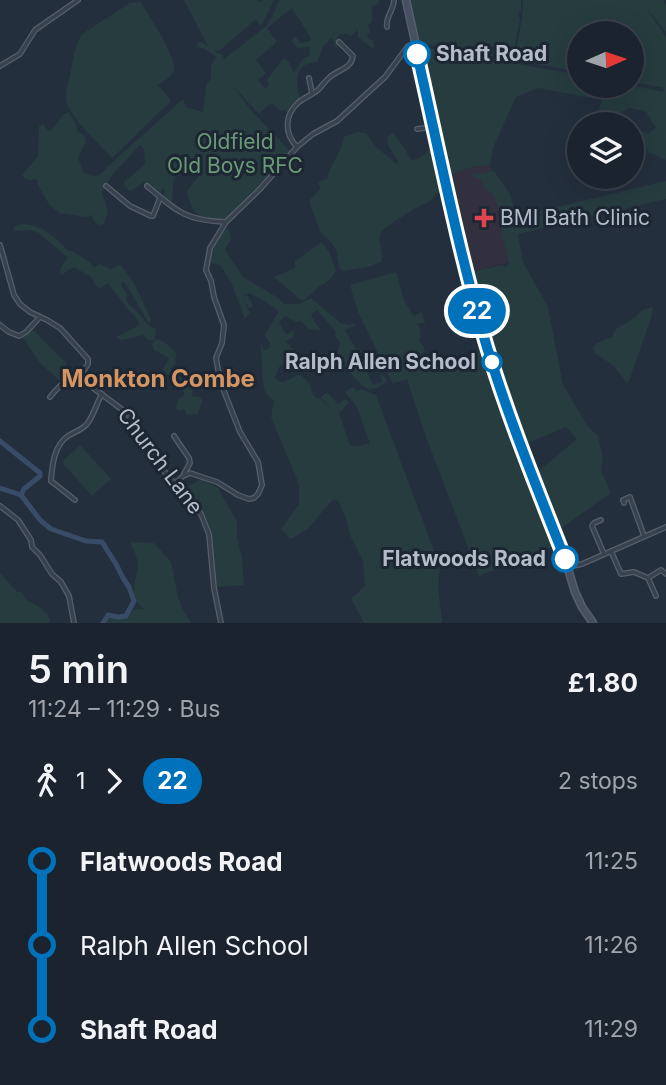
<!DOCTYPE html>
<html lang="en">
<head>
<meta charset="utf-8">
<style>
	body { margin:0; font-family:Inter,sans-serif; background:#282f3a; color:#f1f3f6; height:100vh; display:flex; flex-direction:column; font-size:26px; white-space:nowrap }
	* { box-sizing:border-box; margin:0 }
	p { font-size:23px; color:#a0a4aa }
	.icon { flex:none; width:38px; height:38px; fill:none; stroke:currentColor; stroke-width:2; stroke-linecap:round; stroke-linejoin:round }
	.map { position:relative; height:623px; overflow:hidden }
	.drawer { display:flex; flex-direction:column; background:#1b232e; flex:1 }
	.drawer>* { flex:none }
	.badge { padding:0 14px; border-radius:23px; font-size:24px; line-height:46px }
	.needle { width:46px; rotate:87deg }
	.fabs { position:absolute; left:567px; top:21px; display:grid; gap:14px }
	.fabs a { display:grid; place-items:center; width:77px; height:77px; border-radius:50%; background:#1b232e; box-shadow:0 7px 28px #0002,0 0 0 2px #39404a; font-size:35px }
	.map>.badge { position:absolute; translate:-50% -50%; box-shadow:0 0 0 4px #fff }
	.legs { display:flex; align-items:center; gap:10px; height:77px; padding:0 28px; font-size:23px }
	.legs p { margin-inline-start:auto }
	.headline { display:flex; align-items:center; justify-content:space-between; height:119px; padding:0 28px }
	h1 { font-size:38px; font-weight:600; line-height:52px }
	ul { padding:0 28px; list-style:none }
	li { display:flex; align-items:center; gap:24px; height:84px; font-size:26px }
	li i { display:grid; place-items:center; width:10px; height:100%; margin:0 9px; background:currentColor }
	li i::after { content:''; width:18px; height:18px; margin:-9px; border:5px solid; border-radius:50%; background:#1b232e }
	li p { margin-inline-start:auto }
	li:first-child i { background:linear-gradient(#0000 50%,currentColor 0) }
	li:last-child i { background:linear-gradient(currentColor 50%,#0000 0) }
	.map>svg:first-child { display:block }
</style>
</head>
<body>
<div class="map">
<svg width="666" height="623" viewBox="0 0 666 623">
	<rect width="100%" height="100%" fill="#242f3e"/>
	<polygon fill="#32303f" points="490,165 517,260 470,272 447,176 472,167"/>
	<g fill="#263c3f" fill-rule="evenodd">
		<path d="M 184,0 L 260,0 L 257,1 L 259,2 L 264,0 L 274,0 L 262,25 L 258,24 L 256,19 L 219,51 L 214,50 L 217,53 L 222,54 L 224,59 L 265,27 L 269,23 L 279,0 L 380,0 L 377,3 L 377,5 L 372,6 L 372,22 L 368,25 L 370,32 L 367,35 L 368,38 L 373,41 L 374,46 L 372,48 C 366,45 363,40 358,37 L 358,30 L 351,36 L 348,34 L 340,34 L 337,37 L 339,43 L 337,48 L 334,46 L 335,43 L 331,38 L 324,45 L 317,62 C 294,64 295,79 300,98 L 299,101 L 291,105 L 288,113 L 285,110 L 281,111 L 271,103 L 259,114 L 232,85 L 250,109 L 291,152 L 226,220 C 202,219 191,217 187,191 L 200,174 L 185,166 L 179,174 L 180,176 L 175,177 L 173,183 L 172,204 L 163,199 L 165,190 L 163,188 L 160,194 L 157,193 L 144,182 L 131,191 C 125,188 124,186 124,181 L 133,175 L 145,164 L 144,150 L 140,145 L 114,173 L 102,192 L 108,211 L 104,224 L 99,225 L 93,220 L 92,215 L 86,217 L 60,213 L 50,206 L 38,185 L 37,179 L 30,180 L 24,178 L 22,175 L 38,156 L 39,126 L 43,124 L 48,131 C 58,128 58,115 69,112 L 76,124 L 77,131 L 84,135 L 86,142 L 78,158 L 84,173 L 93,176 L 100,175 L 108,166 L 183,99 L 186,107 L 203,112 L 206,86 L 211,78 L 211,66 L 216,57 L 205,49 L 196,47 L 198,42 L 204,43 L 206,46 L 208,46 ZM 292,8 L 311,38 L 310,41 L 300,43 L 297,38 L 294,37 L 292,42 L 298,48 L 309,47 L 310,55 L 303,59 L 294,73 L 289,62 L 285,59 L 283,59 L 267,80 L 269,85 L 265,89 L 258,80 L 266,73 L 256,60 L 277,42 L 267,28 Z"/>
		<polygon points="408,0 521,0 521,10 518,14 520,19 512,59 417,43"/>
		<polygon points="523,0 663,0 666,5 666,32 647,9 666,37 666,160 648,152 644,144 636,144 632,135 636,128 648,134 656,128 645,111 628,108 606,122 598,110 602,100 538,88 516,97 493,148 490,165 472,167 447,176 420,56 421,54 419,50 422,48 429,48 579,75 579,86 632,85 663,92 665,88 632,82 632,33 579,33 579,72 527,62 527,60 515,57 522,18"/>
		<path d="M 141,2 C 149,16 176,57 174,69 C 173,77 163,81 158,85 L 171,101 L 112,158 C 101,146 70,117 67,103 C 64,94 69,80 71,71 C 73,58 75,45 82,34 L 130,3 Z"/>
		<path d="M 357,132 L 366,133 L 376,147 L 397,164 L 398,161 L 389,147 L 387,137 L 393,133 L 405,149 L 411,160 C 421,159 425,155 430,147 L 436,145 L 444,189 L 436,194 L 432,200 L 414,209 L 392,223 L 383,230 L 379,237 L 382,256 L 381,262 L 369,267 L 342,271 L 339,266 L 336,249 L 332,243 L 321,233 L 309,201 L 321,188 L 318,183 L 322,180 L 327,179 C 330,164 342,152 344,137 Z"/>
		<path d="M 494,171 L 511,196 L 515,217 L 666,181 L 666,199 L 518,234 L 523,262 L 548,307 L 563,385 L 589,428 L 598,436 L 603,458 L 601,471 L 611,493 L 557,531 L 535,474 L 577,439 L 566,427 L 523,445 C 500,389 485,331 470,272 L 503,265 L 504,267 L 509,264 L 501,229 L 504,224 L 493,193 L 486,190 L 480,179 L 471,175 Z"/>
		<path d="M 22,224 C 42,224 55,238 69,251 L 72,251 L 91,263 L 94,268 L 100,264 L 111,269 L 121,265 L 135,285 L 151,319 L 150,324 L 148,322 L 128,287 L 123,281 L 121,285 L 127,295 L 126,300 L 130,306 L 134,308 L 149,326 L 155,328 L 156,331 L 154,340 L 148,340 L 143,335 L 122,340 L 116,337 L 140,325 L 135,316 L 127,308 L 108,283 L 100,288 L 97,287 L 91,277 L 74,267 L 61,275 L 60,269 L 66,260 L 68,258 L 39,233 L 30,230 L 14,231 L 13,227 Z"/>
		<path d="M 229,228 L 231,239 L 225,250 L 243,277 L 278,298 L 284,304 L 299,304 L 311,298 L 342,324 L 344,323 L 348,325 L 355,323 L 356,325 L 345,330 L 358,352 L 363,350 L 368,360 L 363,363 L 373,385 L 382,382 L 380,375 L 383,374 L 387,382 C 382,385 376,389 370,389 C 360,389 343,363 337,355 L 340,342 L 335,336 L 336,332 L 317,310 L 311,314 L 316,324 L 322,331 L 308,329 L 301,321 L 296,322 L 285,316 L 279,322 L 286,335 L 295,330 L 293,337 L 286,341 L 291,348 L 298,351 L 279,367 L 275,377 L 278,381 L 283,382 L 298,375 L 302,376 L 311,385 L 312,393 L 315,397 L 321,399 L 330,409 L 321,397 L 327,392 L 338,404 L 346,399 L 349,403 L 339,413 L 350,445 L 359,446 L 370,443 L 356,405 L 345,392 L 353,387 L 356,391 L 361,389 L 376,395 L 440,567 L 438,588 L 442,621 L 441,623 L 364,623 L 351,598 L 357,594 L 365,586 L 363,561 L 350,535 L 346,519 L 339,502 L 335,499 L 330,502 L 309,528 L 291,539 L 281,529 L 299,504 L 299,484 L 271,417 L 274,401 C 262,393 263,383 262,370 C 262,360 261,350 260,340 L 264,351 L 271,346 L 265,335 L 279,311 L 259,298 L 249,293 L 242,297 L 248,295 L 253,306 L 249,308 L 244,301 L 250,313 L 245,319 L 231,282 L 220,265 L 210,263 C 207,249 217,235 229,228 Z"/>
		<path d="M 322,242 L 329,252 L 336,271 C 328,285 323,282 315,290 C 310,295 307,298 302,301 L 274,277 L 295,268 L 295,261 Z"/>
		<path d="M 396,272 L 404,300 L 413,315 L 414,316 L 422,312 L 425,323 L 416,324 C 422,328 421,335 419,341 L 423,345 L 425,351 L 423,352 L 428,371 L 484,348 L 506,418 L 556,545 L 479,576 L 426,437 L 407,379 L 393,384 L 358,312 L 350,285 Z"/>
		<polygon points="653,307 651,318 628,384 613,365 596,354 593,348 597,343 612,337 616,329 636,317 642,310"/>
		<polygon points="32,329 66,363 66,367 76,372 75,375 61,382 41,364 22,337"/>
		<path d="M 156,339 C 164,340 172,348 177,355 L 175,358 L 176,364 L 171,368 L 193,389 L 192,396 L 200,397 L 203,401 L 197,414 L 187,415 L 184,409 L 178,411 L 176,407 L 179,399 L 185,394 L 177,382 L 164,372 L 163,369 L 169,358 L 154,350 L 152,344 Z"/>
		<polygon points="80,445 111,479 92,496 62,462"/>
		<polygon points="201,479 218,488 237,522 237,538 242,558 244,585 216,587 210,527 204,513 184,489"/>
		<path d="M 130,542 L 154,543 L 171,562 L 178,597 L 183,610 L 191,623 L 105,623 L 108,618 C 115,617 118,620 127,618 C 134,609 132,609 144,609 C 126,593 136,584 138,565 C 138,558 133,549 130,542 Z"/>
		<path d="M 0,573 L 17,592 L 22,592 L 26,600 C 37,605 46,609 50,621 L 48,623 L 0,623 Z"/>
	</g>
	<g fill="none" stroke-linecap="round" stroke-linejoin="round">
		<g stroke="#394c67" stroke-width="5">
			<polyline points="0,441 40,473 40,476 24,489 21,495"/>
			<polyline points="0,488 21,495 40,520 51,529 86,541 102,542 116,564 123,578 129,587 134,601 126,616 118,617 108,615 103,623"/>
		</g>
		<g stroke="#565f6c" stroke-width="6">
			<g id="street">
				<path d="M 387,27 C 385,17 394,10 394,0"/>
				<polyline points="0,66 20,54 35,30 78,0"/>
				<polyline points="309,78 312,93"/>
				<polyline points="417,129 434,127"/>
				<path d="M 297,147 C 284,133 284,115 299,102 C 305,97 312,95 318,90 C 322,86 325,81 330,77 C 339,69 351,69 353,56 L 339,42"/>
				<polyline points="106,186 130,206 151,216 153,216 160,198"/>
				<path d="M 147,186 C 176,211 186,221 226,222"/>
				<polyline points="0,245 14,295 20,304 30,312 47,320 60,328 88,359 88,364 81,375"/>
				<polyline points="0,325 9,332 19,336 26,332 40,317"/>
				<polyline points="81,375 84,381 128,414 140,439 164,471 201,514 209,534 214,588 221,623"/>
				<path d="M 50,397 C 58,387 69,376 81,375"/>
				<polyline points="174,436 189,458 190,463 184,474"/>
				<polyline points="175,484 183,476 190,473 217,482 238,495 249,499 254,498 258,494 262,485 258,462 240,432 220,381 216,358 222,343 224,325 214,297 211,281 206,270 210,248 226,222 260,189 297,147 313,134 337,121 385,77 408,46 415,43"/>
				<path d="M 75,500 L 51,481 C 52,466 54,445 68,436 C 74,432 82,430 87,424 C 94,415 96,404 102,394"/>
				<polyline points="624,503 623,500 630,497 644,536"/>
				<polyline points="0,506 18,520 31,540 32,547 40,555 52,574 61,582 69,596 74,623"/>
				<polyline points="601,520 594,523 592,526 604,554"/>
				<polyline points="611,551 621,574 634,572 648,578 656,596"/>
				<polyline points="568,567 582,564 666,527"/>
				<polyline points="648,578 661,570 666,574"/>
			</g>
		</g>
		<g stroke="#565f6c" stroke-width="9">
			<polyline id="secondary" points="406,0 448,192 485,341 511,421 565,559 575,592 582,607 593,623"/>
		</g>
		<use href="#street" stroke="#38414e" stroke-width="3.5"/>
		<use href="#secondary" stroke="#465061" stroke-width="6"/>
	</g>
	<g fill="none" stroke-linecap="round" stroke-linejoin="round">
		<g stroke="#fff" stroke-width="16">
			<path id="line-1" d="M 417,54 C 439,151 458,249 486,344 C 508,417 537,488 565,559"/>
		</g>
		<use href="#line-1" stroke="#0072bc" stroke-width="10"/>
	</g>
	<g fill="#fff" stroke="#0072bc" stroke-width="3.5">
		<circle cx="417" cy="54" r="12"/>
		<circle cx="492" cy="362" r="9"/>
		<circle cx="565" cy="559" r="12"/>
	</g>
	<path fill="#e0444e" stroke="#1d2633" stroke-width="2.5" d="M480.5 207.5h7v7h7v7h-7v7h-7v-7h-7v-7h7z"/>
	<g text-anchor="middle" stroke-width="6" stroke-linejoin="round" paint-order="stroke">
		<g font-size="21" font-weight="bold" fill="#b4bcc9" stroke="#1d2633" text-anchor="end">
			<text x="436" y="61" text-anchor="start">Shaft Road</text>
			<text x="476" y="369">Ralph Allen School</text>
			<text x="546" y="566">Flatwoods Road</text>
		</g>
		<g font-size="21" fill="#6b9a76" stroke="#1d2633">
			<text x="235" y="149">Oldfield<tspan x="235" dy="24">Old Boys RFC</tspan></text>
		</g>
		<g font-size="21" fill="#b4bcc9" stroke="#1d2633" text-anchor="start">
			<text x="500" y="225">BMI Bath Clinic</text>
		</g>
		<g font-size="21" fill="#b4bcc9" stroke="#1d2633">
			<text transform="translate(160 461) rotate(53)" y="7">Church Lane</text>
		</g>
		<g font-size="24" font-weight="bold" fill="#d59563" stroke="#1d2633">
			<text x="158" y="387">Monkton Combe</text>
		</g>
	</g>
</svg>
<div class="fabs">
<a><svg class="needle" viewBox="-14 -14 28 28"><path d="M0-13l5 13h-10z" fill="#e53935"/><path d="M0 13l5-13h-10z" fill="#a0a4aa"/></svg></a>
<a><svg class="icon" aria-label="layers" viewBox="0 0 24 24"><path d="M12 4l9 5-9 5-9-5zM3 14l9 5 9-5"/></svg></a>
</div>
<b class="badge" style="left:477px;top:311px;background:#0072bc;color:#fff">22</b>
</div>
<section class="drawer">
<div class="headline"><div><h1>5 min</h1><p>11:24 – 11:29 · Bus</p></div><b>£1.80</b></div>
<div class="legs"><svg class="icon" aria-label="walk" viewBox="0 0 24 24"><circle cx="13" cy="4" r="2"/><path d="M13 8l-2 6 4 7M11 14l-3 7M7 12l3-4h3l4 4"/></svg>1<svg class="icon" aria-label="forward" viewBox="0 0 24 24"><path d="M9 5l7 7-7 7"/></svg><b class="badge" style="background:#0072bc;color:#fff">22</b><p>2 stops</p></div>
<ul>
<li><i style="color:#0072bc"></i><b>Flatwoods Road</b><p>11:25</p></li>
<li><i style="color:#0072bc"></i><span>Ralph Allen School</span><p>11:26</p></li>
<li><i style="color:#0072bc"></i><b>Shaft Road</b><p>11:29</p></li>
</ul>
</section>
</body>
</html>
